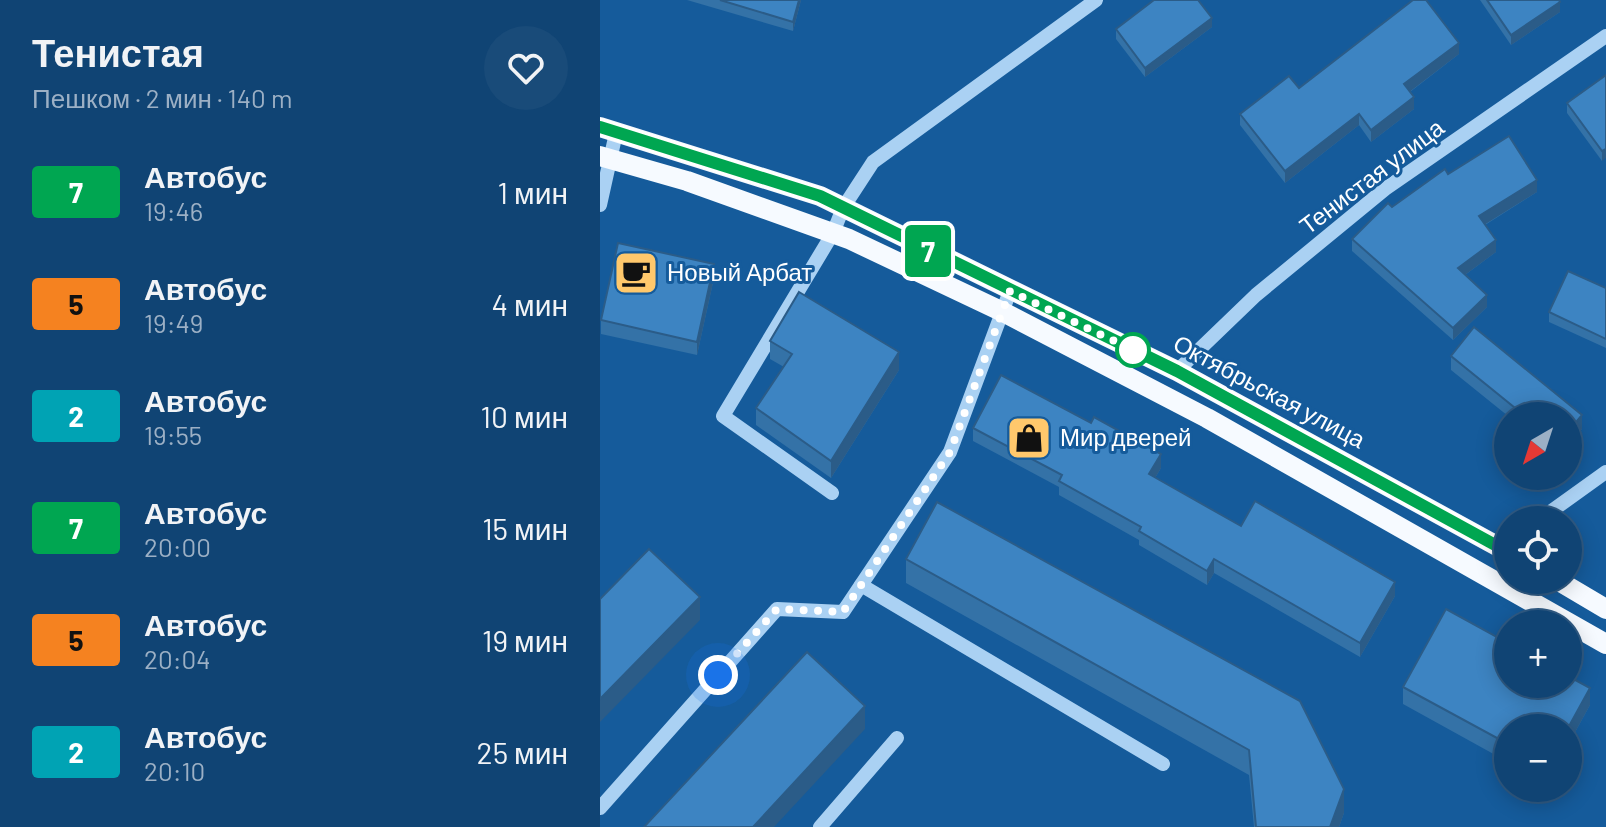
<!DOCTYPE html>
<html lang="ru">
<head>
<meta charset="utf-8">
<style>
	body { margin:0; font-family:Barlow,sans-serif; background:#194b79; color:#f1f3f6; height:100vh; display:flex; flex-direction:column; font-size:30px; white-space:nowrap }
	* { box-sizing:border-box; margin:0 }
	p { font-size:26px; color:#9cb0c5 }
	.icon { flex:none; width:44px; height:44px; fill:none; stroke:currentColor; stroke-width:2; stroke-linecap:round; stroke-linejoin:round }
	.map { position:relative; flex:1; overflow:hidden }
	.panel { display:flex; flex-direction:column; background:#104474; width:600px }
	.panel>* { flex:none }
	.badge { padding:0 16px; border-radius:6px; font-size:28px; line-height:52px }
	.needle { width:52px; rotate:219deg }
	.fabs { position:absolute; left:894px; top:402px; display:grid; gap:16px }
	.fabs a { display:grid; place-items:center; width:88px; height:88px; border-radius:50%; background:#104474; box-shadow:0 4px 20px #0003,0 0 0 2px #305c86; font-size:40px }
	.you { position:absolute; width:40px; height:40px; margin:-20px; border:6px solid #fff; border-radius:50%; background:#1a73e8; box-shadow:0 0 0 12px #1a73e833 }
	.map>.badge { position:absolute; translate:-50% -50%; box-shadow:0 0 0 4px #fff }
	.round { display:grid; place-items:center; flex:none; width:84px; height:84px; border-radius:42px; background:#194b79 }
	.summary { display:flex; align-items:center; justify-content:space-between; height:136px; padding:0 32px }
	h1 { font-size:38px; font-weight:600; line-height:60px }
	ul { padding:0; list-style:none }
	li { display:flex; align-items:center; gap:24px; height:112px; padding:0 32px }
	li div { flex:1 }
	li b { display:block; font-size:30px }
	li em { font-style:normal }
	li .badge { min-width:88px; font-weight:700; text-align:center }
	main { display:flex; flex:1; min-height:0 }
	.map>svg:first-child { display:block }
</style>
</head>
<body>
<main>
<section class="panel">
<div class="summary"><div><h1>Тенистая</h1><p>Пешком · 2 мин · 140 m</p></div><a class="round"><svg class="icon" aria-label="heart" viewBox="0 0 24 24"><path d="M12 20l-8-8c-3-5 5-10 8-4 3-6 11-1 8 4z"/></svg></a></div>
<ul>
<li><span class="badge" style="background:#00a651;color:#fff">7</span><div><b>Автобус</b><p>19:46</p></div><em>1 мин</em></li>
<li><span class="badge" style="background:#f58220;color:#111">5</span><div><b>Автобус</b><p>19:49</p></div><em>4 мин</em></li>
<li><span class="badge" style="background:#00a3b4;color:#fff">2</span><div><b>Автобус</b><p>19:55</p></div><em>10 мин</em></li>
<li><span class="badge" style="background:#00a651;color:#fff">7</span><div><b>Автобус</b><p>20:00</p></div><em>15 мин</em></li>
<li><span class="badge" style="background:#f58220;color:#111">5</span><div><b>Автобус</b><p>20:04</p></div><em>19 мин</em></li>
<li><span class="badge" style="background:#00a3b4;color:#fff">2</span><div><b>Автобус</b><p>20:10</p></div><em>25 мин</em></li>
</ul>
</section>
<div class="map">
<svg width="1006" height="827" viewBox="0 0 1006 827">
	<rect width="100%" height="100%" fill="#155b9b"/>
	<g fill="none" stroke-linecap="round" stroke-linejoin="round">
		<g stroke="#aad1f3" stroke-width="14">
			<polyline points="0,205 16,133"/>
			<polyline points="577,371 656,295 785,189 1006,36"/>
			<polyline points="232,493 123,416 233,233 243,208 273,162 496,0"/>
			<polyline points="939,520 1006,472"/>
			<polyline points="261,585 563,764"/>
			<polyline points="0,808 177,609 243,612 350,452 410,291"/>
			<polyline points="220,827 297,738"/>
		</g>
		<g stroke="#f6faff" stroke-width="20">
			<polyline points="0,127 220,196 577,371 908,552"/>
			<polyline points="0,156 87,181 249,239 403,312 607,418 1006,644"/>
			<polyline points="957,580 1006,609"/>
		</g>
	</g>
	<g fill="#3472a7">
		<polygon points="87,0 201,0 193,31"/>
		<polygon points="880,0 959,0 960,12 911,45"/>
		<polygon points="612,27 545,77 516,39 516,29"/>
		<polygon points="859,54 810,92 814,109 771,142 759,125 685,183 640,125 640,114 699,88"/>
		<polygon points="1006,75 1002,161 967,113 967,103"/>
		<polygon points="848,174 937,192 885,225 896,252 865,275 887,307 853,340 752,251 752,239 792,207"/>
		<polygon points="114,278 97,355 1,334 1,320"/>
		<polygon points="1006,288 1006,348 949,322 949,312"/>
		<polygon points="874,327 982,415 982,429 968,446 968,416 908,416 851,370 851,356"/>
		<polygon points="170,341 299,370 231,478 156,425 156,408 184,367 170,359"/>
		<polygon points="373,428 561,468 555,478 641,526 795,596 760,657 614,573 607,585 539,545 539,540 459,495 459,487 373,441"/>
		<polygon points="337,502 744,813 739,827 654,827 649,775 306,583 306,559"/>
		<polygon points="803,687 990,705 968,745 968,728 908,728 908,762 803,704"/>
	</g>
	<g fill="#2b5c88">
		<polygon points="199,0 201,0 193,31 193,22"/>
		<polygon points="960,2 960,12 911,45 911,35"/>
		<polygon points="612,18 612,27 545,77 545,68"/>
		<polygon points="859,43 859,54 804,96 804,84"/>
		<polygon points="814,97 814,109 771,142 771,130"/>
		<polygon points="759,114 759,125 685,183 685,171"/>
		<polygon points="1006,149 1006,158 1002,161 1002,151"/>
		<polygon points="937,180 937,192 879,228 879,216"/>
		<polygon points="896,240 896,252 858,280 858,268"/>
		<polygon points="114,264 114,278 97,355 97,342"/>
		<polygon points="887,295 887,307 853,340 853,328"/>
		<polygon points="299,352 299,370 231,478 231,461"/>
		<polygon points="982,415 982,429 968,446 968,432"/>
		<polygon points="561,454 561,468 549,488 549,474"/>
		<polygon points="614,559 614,573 607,585 607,571"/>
		<polygon points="795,582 795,596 760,657 760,643"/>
		<polygon points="100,597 100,620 0,722 0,699"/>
		<polygon points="990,688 990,705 968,745 968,728"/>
		<polygon points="265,706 265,729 174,827 153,827"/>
		<polygon points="744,789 744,813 739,827 730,827"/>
	</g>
	<g fill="#3d84c2" stroke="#2b5c88" stroke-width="2">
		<polygon points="120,0 199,0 193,22"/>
		<polygon points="554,0 598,0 612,18 545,68 516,29"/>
		<polygon points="813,0 826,0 859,43 804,84 814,97 771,130 759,114 685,171 640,114 689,76 699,88"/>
		<polygon points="887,0 959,0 960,2 911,35"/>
		<polygon points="1006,75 1006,149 1002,151 967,103"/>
		<polygon points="909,136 937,180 879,216 896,240 858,268 887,295 853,328 752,239 788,203 792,207 845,169 848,174"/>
		<polygon points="18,243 114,264 97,342 1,320"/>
		<polygon points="968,271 1006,288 1006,339 949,312"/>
		<polygon points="199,292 299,352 231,461 156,408 192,354 170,341"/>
		<polygon points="874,327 982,415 968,432 968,416 925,416 851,356"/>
		<polygon points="401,375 491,423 494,417 561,454 549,474 641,526 655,501 795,582 760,643 614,559 607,571 539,531 541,527 459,481 462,475 373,428"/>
		<polygon points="337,502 700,701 744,789 730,827 656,827 649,750 306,559"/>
		<polygon points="49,549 100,597 0,699 0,599"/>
		<polygon points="846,609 908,643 908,684 968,684 968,676 990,688 968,728 908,728 908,744 803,687"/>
		<polygon points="207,652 265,706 153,827 44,827"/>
	</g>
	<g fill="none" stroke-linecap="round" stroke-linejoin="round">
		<g stroke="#fff" stroke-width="18">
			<polyline id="line" points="0,127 220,196 577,371 908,552"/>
		</g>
		<use href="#line" stroke="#00a651" stroke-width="12"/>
		<polyline stroke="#fff" stroke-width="8" stroke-dasharray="0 14.4" points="118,675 177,609 243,612 350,452 410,291 533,350"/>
	</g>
	<defs>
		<g id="cafe-square" transform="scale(2.3)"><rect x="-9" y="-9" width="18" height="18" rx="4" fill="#ffc86c" stroke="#155b9b"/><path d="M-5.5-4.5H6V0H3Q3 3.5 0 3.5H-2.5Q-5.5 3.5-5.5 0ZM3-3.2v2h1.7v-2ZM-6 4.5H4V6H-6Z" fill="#111"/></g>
		<g id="shop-square" transform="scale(2.3)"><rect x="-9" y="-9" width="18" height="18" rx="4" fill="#ffc86c" stroke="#155b9b"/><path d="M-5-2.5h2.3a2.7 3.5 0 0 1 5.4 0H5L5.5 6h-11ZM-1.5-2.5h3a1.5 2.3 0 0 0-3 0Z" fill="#111"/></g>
	</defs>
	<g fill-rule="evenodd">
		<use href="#cafe-square" x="36" y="273"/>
		<use href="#shop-square" x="429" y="438"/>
	</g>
	<circle fill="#fff" stroke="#00a651" stroke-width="4" cx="533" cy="350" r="16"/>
	<g text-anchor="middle" stroke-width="6" stroke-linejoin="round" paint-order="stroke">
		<g font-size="24" fill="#fff" stroke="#155b9b">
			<text transform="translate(772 177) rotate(-37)" y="8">Тенистая улица</text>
			<text transform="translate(669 392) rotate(28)" y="8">Октябрьская улица</text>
		</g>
		<g font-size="24" fill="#fff" stroke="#155b9b" text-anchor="start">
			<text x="67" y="281">Новый Арбат</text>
			<text x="460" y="446">Мир дверей</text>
		</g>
	</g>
</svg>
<div class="fabs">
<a><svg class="needle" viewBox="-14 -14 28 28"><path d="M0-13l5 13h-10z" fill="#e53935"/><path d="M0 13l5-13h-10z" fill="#9cb0c5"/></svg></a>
<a><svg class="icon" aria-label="locate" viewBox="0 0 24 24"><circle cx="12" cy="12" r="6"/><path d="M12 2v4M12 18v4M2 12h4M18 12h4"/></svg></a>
<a>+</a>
<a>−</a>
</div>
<div class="you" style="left:118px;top:675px"></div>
<b class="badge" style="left:328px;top:251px;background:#00a651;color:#fff">7</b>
</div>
</main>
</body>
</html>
